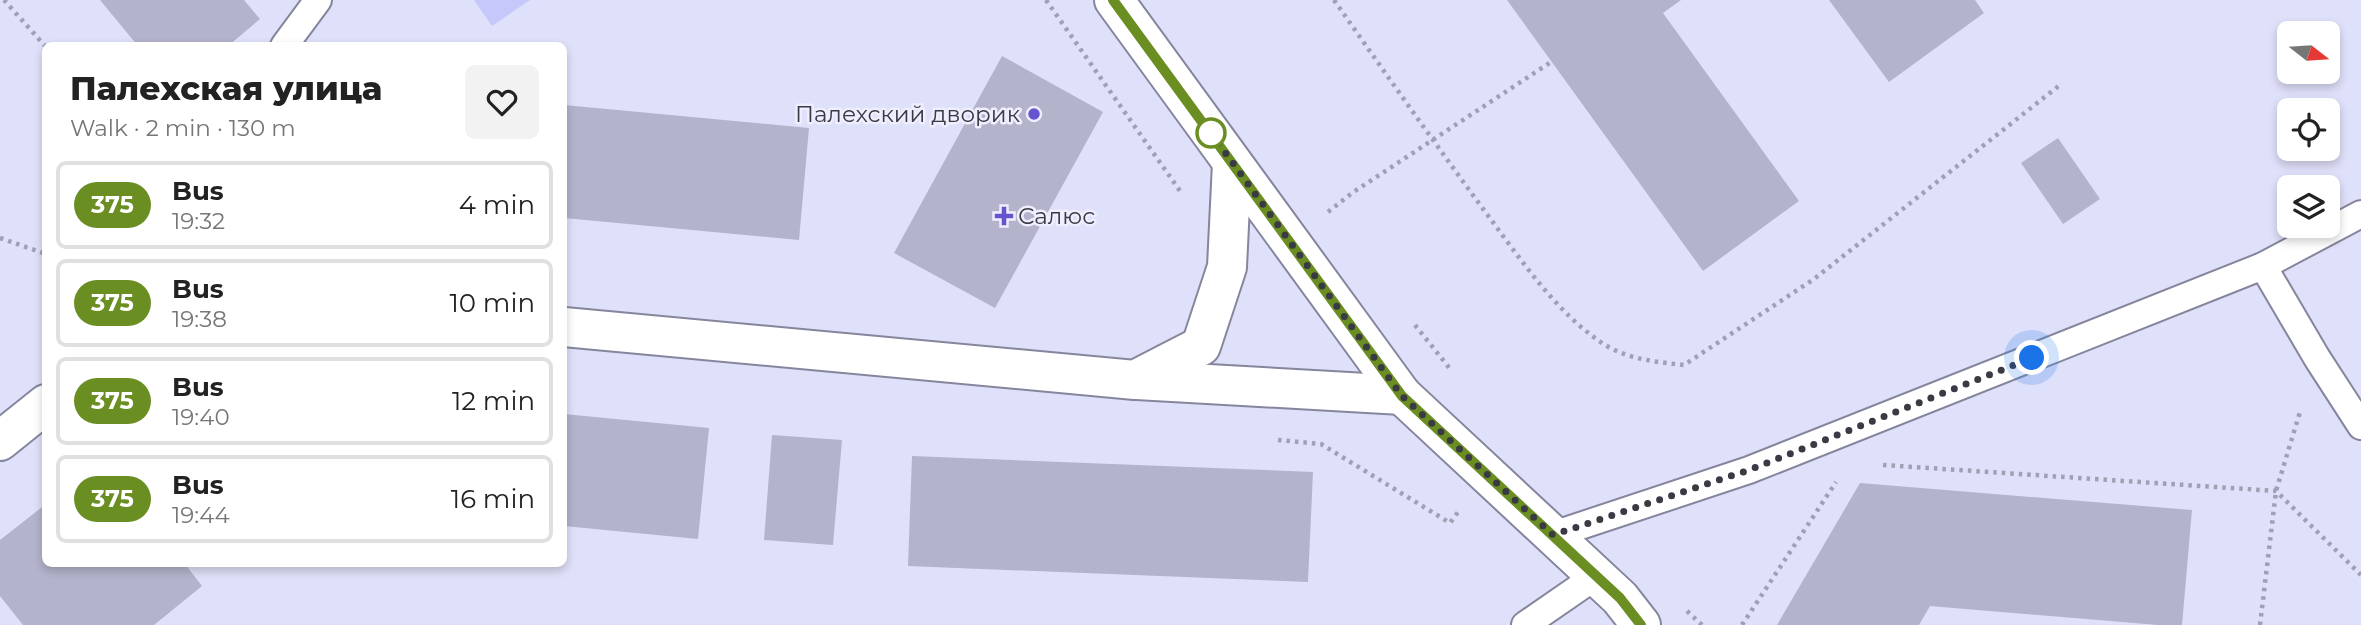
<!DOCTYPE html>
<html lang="en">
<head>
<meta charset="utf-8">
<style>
	body { margin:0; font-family:Montserrat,sans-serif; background:#f2f2f2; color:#222; height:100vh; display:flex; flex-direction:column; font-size:26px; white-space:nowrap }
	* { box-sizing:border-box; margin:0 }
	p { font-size:23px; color:#767676 }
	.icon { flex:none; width:38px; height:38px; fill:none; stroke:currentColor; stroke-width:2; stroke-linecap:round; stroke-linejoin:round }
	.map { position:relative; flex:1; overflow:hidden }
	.details { position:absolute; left:42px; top:42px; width:525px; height:525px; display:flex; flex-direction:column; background:#fff; border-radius:10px; box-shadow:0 4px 10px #0003 }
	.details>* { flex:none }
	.badge { padding:0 14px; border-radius:23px; font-size:24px; line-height:46px }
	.needle { width:46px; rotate:107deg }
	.tools { position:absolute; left:2277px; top:21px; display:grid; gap:14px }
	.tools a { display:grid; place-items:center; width:63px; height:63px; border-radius:10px; background:#fff; box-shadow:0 4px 10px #0003; font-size:35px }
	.you { position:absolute; width:35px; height:35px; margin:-18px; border:5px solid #fff; border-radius:50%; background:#1a73e8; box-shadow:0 0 0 10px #1a73e833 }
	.map>.badge { position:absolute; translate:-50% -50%; box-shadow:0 0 0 4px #fff }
	.round { display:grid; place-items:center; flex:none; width:74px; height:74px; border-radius:10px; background:#f2f2f2 }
	.summary { display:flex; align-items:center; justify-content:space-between; height:119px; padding:0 28px }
	h1 { font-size:33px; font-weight:800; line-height:52px }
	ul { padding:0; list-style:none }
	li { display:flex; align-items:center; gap:21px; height:88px; margin:0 14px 10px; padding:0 14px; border:4px solid #e0e0e0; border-radius:10px }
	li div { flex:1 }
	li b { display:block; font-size:26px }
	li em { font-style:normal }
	li .badge { min-width:77px; font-weight:700; text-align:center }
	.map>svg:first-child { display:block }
</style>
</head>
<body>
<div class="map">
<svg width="2361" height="625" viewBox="0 0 2361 625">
	<rect width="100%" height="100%" fill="#dfe0f9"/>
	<polygon fill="#c6c7fa" points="474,0 530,0 492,26"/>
	<g fill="#b3b4cc">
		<polygon points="100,0 244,0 260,19 228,46 138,46"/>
		<polygon points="1507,0 1681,0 1663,13 1799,201 1703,271"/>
		<polygon points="1829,0 1975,0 1984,13 1889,82"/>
		<polygon points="1002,56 1103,112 995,308 894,253"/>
		<polygon points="564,105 809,128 799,240 564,218"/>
		<polygon points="2058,138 2100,199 2063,224 2021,163"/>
		<polygon points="564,414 709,428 698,539 564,526"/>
		<polygon points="772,435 842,440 833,545 764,540"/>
		<polygon points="912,456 1313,472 1308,582 908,566"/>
		<polygon points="1860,483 2192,510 2182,625 2158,625 1930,606 1919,625 1777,625"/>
		<polygon points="46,504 46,564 185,564 202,586 154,625 23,625 0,596 0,540"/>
	</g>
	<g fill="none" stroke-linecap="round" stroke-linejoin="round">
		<g stroke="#85869d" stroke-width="30">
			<g id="lane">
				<polyline points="284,46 318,0"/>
				<polyline points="2263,266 2317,358 2361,426"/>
				<polyline points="1553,535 1749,470 2263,266 2361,214"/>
				<polyline points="1525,625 1596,576"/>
			</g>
		</g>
		<g stroke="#85869d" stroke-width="42">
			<g id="street">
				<polyline points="1114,0 1402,395 1620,598 1641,625"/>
				<polyline points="564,327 1135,380 1201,346 1227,267 1232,163"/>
				<polyline points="1137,380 1402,395"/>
				<polyline points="0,441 46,404"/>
			</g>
		</g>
		<g stroke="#a0a0b3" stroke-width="4.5" stroke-dasharray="3.5 5" stroke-linecap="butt">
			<polyline points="4,0 46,47"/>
			<polyline points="1046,0 1180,191"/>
			<path d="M 1334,0 C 1385,73 1436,145 1489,217 C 1522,261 1556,312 1602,343 C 1626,359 1656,362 1684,365 L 1814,279 L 2060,85"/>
			<polyline points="1328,212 1352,193 1551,62"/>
			<polyline points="0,238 46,254"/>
			<polyline points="1415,325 1451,370"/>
			<polyline points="1278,440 1321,444 1450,523 1458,512"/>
			<polyline points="1883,465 2276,491 2361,575"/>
			<polyline points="1687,611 1702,625"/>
			<polyline points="1742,625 1836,482"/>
			<polyline points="2260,625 2276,491 2300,412"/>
		</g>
		<use href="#lane" stroke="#fff" stroke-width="26"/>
		<use href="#street" stroke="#fff" stroke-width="38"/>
	</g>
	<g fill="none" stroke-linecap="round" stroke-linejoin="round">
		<g stroke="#fff" stroke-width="16">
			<polyline id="line" points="1113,0 1402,396 1620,598 1641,625"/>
		</g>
		<use href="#line" stroke="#6b8e23" stroke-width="10"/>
		<polyline stroke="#3a3a44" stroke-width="7" stroke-dasharray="0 12.6" points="1211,133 1402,396 1553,535 1749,470 2032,358"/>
	</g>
	<g fill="#6454cd" stroke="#eeeefe" stroke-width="2.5">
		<circle cx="1034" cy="114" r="7"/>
		<path d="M1000.5 205.5h7v7h7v7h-7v7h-7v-7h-7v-7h7z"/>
	</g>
	<circle fill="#fff" stroke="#6b8e23" stroke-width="3.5" cx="1211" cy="133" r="14"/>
	<g text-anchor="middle" stroke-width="5" stroke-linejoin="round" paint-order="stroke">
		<g font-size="23" fill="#3a3a44" stroke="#eeeefe" text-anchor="end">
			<text x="1020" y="122">Палехский дворик</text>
			<text x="1018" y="224" text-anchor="start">Салюс</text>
		</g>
	</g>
</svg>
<div class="tools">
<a><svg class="needle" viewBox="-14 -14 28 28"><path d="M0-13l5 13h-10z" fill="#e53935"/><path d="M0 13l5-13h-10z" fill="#767676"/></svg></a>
<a><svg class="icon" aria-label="locate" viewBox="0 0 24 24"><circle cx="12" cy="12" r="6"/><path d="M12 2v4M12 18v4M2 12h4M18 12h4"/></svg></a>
<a><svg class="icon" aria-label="layers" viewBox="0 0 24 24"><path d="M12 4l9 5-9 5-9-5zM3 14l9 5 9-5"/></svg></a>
</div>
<div class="you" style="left:2032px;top:358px"></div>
<section class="details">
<div class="summary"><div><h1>Палехская улица</h1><p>Walk · 2 min · 130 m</p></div><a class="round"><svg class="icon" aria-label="heart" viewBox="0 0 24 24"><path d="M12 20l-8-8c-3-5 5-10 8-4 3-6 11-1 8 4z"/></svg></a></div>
<ul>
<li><span class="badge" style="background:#6b8e23;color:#fff">375</span><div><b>Bus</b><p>19:32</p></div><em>4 min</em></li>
<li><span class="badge" style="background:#6b8e23;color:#fff">375</span><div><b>Bus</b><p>19:38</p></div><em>10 min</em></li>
<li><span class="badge" style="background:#6b8e23;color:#fff">375</span><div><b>Bus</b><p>19:40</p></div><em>12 min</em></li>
<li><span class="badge" style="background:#6b8e23;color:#fff">375</span><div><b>Bus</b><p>19:44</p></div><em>16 min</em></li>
</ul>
</section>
</div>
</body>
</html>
